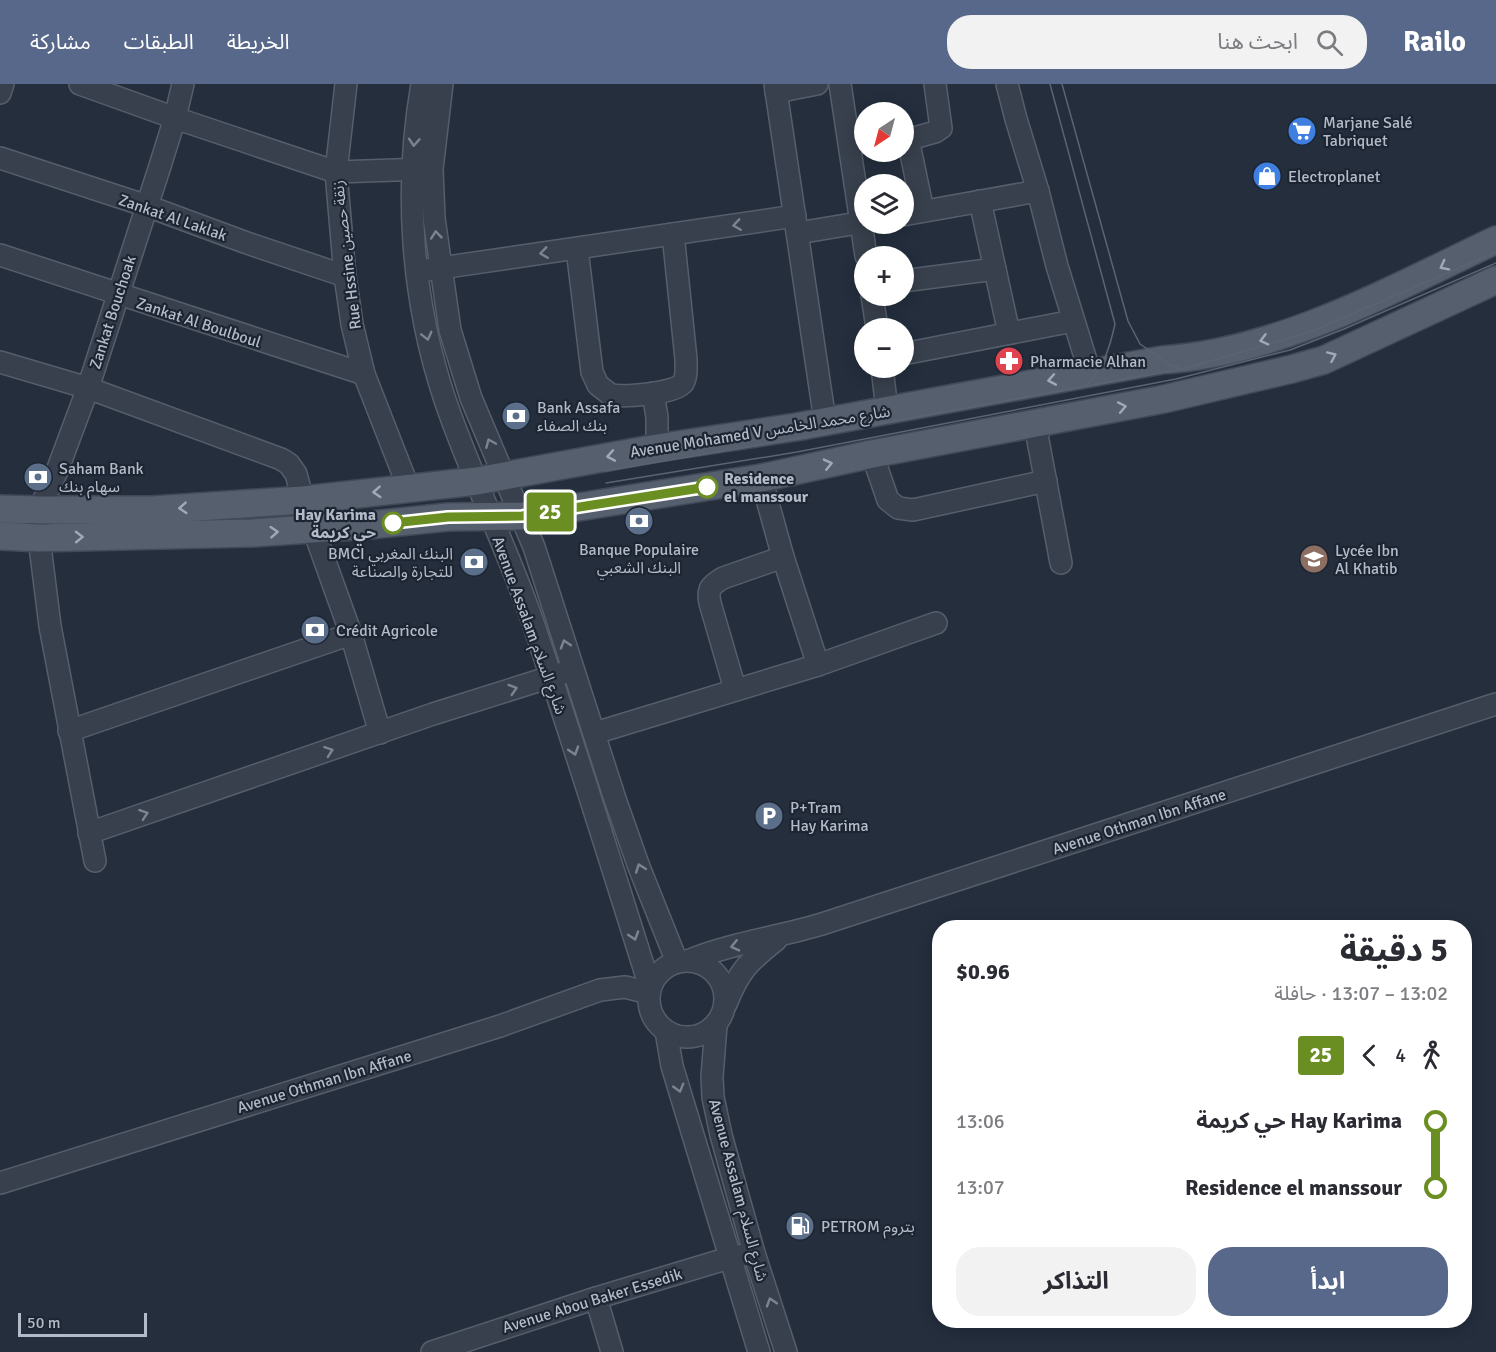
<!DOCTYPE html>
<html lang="ar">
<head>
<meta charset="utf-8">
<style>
	body { margin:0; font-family:Signika,"Noto Sans Arabic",sans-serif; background:#f2f2f3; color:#2b2b33; direction:rtl; height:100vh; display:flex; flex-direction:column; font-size:22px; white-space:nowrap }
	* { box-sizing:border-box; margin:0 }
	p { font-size:20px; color:#7c7c81 }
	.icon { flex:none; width:33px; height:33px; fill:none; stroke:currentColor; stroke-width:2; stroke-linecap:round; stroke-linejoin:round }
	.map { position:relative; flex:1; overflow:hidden; direction:ltr }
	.drawer { position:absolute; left:932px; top:836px; width:540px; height:408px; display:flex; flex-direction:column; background:#fff; border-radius:24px; box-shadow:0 3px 15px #0003; direction:rtl }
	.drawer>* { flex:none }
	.badge { padding:0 12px; border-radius:4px; font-size:21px; line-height:39px }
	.needle { width:39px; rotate:216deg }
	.controls { position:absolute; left:854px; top:18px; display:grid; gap:12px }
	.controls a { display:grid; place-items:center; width:60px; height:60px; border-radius:50%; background:#fff; box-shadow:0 3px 15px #0003; font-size:30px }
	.scale { position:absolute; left:18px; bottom:15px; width:129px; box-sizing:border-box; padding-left:6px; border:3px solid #b4bbc8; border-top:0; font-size:16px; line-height:21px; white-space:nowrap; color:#b4bbc8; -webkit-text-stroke:4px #1d2532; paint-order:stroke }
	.map>.badge { position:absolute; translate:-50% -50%; box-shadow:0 0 0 3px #fff }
	.legs { display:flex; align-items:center; gap:9px; height:66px; padding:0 24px; font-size:20px }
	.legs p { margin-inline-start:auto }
	.headline { display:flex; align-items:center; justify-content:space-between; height:102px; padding:0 24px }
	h1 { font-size:33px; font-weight:700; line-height:45px }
	.cta { display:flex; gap:12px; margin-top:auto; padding:12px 24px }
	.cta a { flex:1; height:69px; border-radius:24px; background:#57688a; color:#fff; font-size:24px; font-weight:700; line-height:69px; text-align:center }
	.cta a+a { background:#f2f2f3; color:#2b2b33 }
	ul { padding:0 24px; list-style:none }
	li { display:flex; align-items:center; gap:21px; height:66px; font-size:22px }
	li i { display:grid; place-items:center; width:9px; height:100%; margin:0 8px; background:currentColor }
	li i::after { content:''; width:15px; height:15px; margin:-8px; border:4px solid; border-radius:50%; background:#fff }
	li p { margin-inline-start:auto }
	li:first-child i { background:linear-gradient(#0000 50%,currentColor 0) }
	li:last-child i { background:linear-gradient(currentColor 50%,#0000 0) }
	header { display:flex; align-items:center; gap:36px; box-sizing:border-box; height:84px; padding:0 30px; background:#57688a; color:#fff }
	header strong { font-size:28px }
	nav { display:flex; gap:33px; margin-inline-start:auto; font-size:21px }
	.search { width:420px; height:54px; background:#f2f2f3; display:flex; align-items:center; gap:15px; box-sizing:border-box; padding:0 21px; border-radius:24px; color:#7c7c81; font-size:22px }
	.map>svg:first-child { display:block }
</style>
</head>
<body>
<header>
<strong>Railo</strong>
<div class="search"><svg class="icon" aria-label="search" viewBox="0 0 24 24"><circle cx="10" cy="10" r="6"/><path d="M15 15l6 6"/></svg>ابحث هنا</div>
<nav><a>الخريطة</a><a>الطبقات</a><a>مشاركة</a></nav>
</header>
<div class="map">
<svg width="1496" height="1268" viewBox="0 0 1496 1268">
	<rect width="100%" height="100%" fill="#242e3d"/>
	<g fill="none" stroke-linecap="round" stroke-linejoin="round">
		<g stroke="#565e6b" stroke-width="24">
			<g id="minor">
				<polyline points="80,0 175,34 336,88 425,85"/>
				<polyline points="346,0 336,88 345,192 352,240 364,290 409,405"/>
				<path d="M 422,0 C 404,104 411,212 444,313 C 469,388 505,459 531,533 C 573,656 611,780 650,903"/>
				<polyline points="442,0 432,85 434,134 450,246 471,314 534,463 615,715 639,783 677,878"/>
				<polyline points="775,0 825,337"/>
				<polyline points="840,0 866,172"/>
				<polyline points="1007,0 1016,35 1038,107 1057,182 1090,289"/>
				<polyline points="776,8 817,0"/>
				<polyline points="0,9 3,0"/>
				<polyline points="908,55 923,127"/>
				<polyline points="903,57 935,48 941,44 935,0"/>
				<polyline points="0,74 147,122 247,159 345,192"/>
				<polyline points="980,117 1009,249"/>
				<polyline points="903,131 1038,107"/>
				<polyline points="798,149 864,138"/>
				<path d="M 577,165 L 592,288 L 598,301 L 611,311 C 625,313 674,310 683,299 C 687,293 686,282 686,275 L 673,150"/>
				<polyline points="0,171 364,290"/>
				<polyline points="427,186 795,132"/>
				<polyline points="903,197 995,185"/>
				<polyline points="872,212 877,244"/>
				<polyline points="903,270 1073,237"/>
				<polyline points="0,278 88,304 281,375 289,380 296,390 303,416 351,550 380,649"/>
				<polyline points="882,284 887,326"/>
				<polyline points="653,309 657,333 657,364"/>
				<polyline points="1033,340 1037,351 1061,479"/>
				<polyline points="872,370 888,416 898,424 913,426 1046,397"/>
				<polyline points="761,394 783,473 818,581"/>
				<path d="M 735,605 L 710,519 C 707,505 711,501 723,494 L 783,473"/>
				<polyline points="69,647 351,550"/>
				<polyline points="595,649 818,581 936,539"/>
				<polyline points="89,749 433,630 563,589"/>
				<polyline points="95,777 50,542 39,454 39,426 57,387 88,304 160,82 175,34 183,0"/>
				<path d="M 690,876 C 732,859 779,853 822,840 L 1496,620"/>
				<circle cx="687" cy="915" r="38"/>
				<path d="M 726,920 C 739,887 748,878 776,856"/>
				<polyline points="716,941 712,993 713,1013 721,1051 754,1169 786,1268"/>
				<polyline points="666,947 672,982 759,1268"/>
				<polyline points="0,1099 500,942 600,906 625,903 649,909"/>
				<polyline points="596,1214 612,1268"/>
				<polyline points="432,1268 596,1214 729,1174 754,1169"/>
			</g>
		</g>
		<g stroke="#414956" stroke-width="30">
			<g id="major">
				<path d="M 0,425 L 39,426 L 153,426 L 303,416 L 477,397 L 657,364 L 796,343 L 1162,276 C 1281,268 1390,206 1496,156"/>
				<polyline points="0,452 39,454 252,449 370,441 448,433 522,432 761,394 872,370 1164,315 1292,285 1324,276 1496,196"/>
			</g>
		</g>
		<use href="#minor" stroke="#38404d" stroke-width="21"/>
		<use href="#major" stroke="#565f6d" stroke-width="27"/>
		<g stroke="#5a6474" stroke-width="1.5">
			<path d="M 1050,0 L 1115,240 C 1110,263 1103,285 1086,302"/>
			<polyline points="1062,0 1128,237 1140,260 1172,282 1180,283"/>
			<polyline points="605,387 795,355 1186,284 1310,248 1496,168"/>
			<polyline points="606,399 797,368 1176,295 1290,266 1344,245 1496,179"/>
		</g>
	</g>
	<defs><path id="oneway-chevron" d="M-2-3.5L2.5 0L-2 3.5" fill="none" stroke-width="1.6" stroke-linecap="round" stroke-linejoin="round" transform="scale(1.5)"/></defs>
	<g stroke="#7c8491">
		<use href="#oneway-chevron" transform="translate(414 58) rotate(94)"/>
		<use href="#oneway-chevron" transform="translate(737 141) rotate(172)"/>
		<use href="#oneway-chevron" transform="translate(436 151) rotate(-96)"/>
		<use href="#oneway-chevron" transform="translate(544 169) rotate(172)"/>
		<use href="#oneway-chevron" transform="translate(427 252) rotate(76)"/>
		<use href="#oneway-chevron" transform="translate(490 359) rotate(-113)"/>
		<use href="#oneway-chevron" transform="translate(565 560) rotate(-108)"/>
		<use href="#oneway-chevron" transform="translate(513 605) rotate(-18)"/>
		<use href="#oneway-chevron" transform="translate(329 667) rotate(-19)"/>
		<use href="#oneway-chevron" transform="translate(574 667) rotate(72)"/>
		<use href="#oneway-chevron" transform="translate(144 730) rotate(-19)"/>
		<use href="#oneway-chevron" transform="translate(640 784) rotate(-110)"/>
		<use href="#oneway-chevron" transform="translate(634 852) rotate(72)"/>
		<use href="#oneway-chevron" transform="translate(735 862) rotate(167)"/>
		<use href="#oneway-chevron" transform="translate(679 1004) rotate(74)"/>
		<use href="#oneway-chevron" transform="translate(771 1218) rotate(-108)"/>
	</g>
	<g stroke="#a1a9b6">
		<use href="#oneway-chevron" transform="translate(1444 182) rotate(153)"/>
		<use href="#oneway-chevron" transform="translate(1264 256) rotate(165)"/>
		<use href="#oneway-chevron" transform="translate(1332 272) rotate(-24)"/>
		<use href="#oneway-chevron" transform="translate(1052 296) rotate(170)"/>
		<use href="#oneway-chevron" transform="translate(1122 323) rotate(-11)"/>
		<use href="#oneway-chevron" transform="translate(611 372) rotate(170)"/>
		<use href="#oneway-chevron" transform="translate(828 380) rotate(-13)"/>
		<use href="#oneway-chevron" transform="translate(377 408) rotate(176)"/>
		<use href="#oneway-chevron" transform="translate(183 424) rotate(176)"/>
		<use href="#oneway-chevron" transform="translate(274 448) rotate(-4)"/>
		<use href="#oneway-chevron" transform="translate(79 453) rotate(-1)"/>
	</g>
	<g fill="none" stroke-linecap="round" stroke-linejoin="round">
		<g stroke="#fff" stroke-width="14">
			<polyline id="line-1" points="393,439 448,433 522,432 707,403"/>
		</g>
		<use href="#line-1" stroke="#6b8e23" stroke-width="9"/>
	</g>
	<defs>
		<g id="supermarket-disc" transform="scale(1.5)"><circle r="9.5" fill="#3f7fe0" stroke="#1d2532"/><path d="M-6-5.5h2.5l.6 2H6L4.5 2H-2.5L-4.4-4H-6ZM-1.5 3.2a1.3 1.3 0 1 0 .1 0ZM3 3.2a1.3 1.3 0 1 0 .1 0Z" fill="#fff"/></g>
		<g id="shop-disc" transform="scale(1.5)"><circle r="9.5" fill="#3f7fe0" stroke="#1d2532"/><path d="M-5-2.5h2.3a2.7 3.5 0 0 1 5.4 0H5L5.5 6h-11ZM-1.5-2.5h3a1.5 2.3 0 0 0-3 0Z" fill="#fff"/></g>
		<g id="pharmacy-disc" transform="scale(1.5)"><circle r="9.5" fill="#e0444e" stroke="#1d2532"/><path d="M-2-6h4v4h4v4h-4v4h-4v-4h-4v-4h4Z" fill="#fff"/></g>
		<g id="bank-disc" transform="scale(1.5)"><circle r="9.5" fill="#5c6f8a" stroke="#1d2532"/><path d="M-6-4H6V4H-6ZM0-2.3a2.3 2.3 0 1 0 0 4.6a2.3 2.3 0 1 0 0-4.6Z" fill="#fff"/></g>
		<g id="school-disc" transform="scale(1.5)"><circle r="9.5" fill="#8d6e63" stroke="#1d2532"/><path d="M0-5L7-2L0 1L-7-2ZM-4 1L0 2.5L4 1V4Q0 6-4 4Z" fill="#fff"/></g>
		<g id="parking-disc" transform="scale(1.5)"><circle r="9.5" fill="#5c6f8a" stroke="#1d2532"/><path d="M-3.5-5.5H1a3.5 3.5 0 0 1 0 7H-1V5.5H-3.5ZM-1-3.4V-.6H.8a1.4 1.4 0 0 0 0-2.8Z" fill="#fff"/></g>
		<g id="fuel-disc" transform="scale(1.5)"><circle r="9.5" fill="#5c6f8a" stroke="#1d2532"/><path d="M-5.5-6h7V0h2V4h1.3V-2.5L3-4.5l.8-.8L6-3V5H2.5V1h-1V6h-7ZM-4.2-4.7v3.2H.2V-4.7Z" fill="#fff"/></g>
	</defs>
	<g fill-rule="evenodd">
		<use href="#supermarket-disc" x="1302" y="47"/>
		<use href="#shop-disc" x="1267" y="92"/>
		<use href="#pharmacy-disc" x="1009" y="277"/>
		<use href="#bank-disc" x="516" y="332"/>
		<use href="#bank-disc" x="38" y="393"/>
		<use href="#bank-disc" x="639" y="437"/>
		<use href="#school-disc" x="1314" y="475"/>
		<use href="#bank-disc" x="474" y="478"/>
		<use href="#bank-disc" x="315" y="546"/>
		<use href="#parking-disc" x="769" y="732"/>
		<use href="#fuel-disc" x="800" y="1142"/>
	</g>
	<g fill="#fff" stroke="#6b8e23" stroke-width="3">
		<circle cx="707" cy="403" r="10"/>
		<circle cx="393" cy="439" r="10"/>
	</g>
	<g text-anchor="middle" stroke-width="4.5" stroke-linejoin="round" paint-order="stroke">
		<g font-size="16" fill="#b4bbc8" stroke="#1d2532" text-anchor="start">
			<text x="1323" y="44">Marjane Salé<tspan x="1323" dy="18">Tabriquet</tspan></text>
			<text x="1288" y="98">Electroplanet</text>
			<text x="1030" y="283">Pharmacie Alhan</text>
			<text x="537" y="329">Bank Assafa<tspan x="537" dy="18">بنك الصفاء</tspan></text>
			<text x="59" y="390">Saham Bank<tspan x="59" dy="18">سهام بنك</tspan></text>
			<text x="639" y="471" text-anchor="middle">Banque Populaire<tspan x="639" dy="18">البنك الشعبي</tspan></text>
			<text x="1335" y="472">Lycée Ibn<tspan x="1335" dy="18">Al Khatib</tspan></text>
			<text x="453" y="475" text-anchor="end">BMCI البنك المغربي<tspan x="453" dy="18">للتجارة والصناعة</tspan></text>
			<text x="336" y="552">Crédit Agricole</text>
			<text x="790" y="729">P+Tram<tspan x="790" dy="18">Hay Karima</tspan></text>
			<text x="821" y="1148">PETROM بتروم</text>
		</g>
		<g font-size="16" fill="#b4bbc8" stroke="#1d2532">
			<text transform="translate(173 133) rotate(19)" y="6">Zankat Al Laklak</text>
			<text transform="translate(346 171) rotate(-97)" y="6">Rue Hssine زنقة حصين</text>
			<text transform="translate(112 228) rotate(-72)" y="6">Zankat Bouchoak</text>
			<text transform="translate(199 238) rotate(18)" y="6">Zankat Al Boulboul</text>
			<text transform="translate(760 347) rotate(-9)" y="6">Avenue Mohamed V شارع محمد الخامس</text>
			<text transform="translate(530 541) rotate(70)" y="6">Avenue Assalam شارع السلام</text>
			<text transform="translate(1139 737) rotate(-18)" y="6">Avenue Othman Ibn Affane</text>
			<text transform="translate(324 997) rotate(-17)" y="6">Avenue Othman Ibn Affane</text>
			<text transform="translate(739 1106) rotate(75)" y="6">Avenue Assalam شارع السلام</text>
			<text transform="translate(592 1216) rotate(-17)" y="6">Avenue Abou Baker Essedik</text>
		</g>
		<g font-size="16" font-weight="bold" fill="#b4bbc8" stroke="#1d2532" text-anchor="start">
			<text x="724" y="400">Residence<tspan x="724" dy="18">el manssour</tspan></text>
			<text x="376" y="436" text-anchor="end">Hay Karima<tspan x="376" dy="18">حي كريمة</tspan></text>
		</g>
	</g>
</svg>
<div class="controls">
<a><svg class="needle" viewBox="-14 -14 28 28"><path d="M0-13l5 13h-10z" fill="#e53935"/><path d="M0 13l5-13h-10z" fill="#7c7c81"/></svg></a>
<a><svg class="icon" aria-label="layers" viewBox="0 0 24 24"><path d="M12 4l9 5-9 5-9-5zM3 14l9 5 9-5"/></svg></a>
<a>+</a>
<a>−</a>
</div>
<div class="scale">50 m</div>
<b class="badge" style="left:550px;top:428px;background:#6b8e23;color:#fff">25</b>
<section class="drawer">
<div class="headline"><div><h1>5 دقيقة</h1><p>13:02 – 13:07 · حافلة</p></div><b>$0.96</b></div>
<div class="legs"><svg class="icon" aria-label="walk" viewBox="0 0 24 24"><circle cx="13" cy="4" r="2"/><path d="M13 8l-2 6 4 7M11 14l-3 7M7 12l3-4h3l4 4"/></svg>4<svg class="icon" aria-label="back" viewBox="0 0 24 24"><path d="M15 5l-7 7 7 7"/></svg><b class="badge" style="background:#6b8e23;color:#fff">25</b></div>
<ul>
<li><i style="color:#6b8e23"></i><b>Hay Karima حي كريمة</b><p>13:06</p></li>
<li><i style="color:#6b8e23"></i><b>Residence el manssour</b><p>13:07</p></li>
</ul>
<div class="cta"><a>ابدأ</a><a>التذاكر</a></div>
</section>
</div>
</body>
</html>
